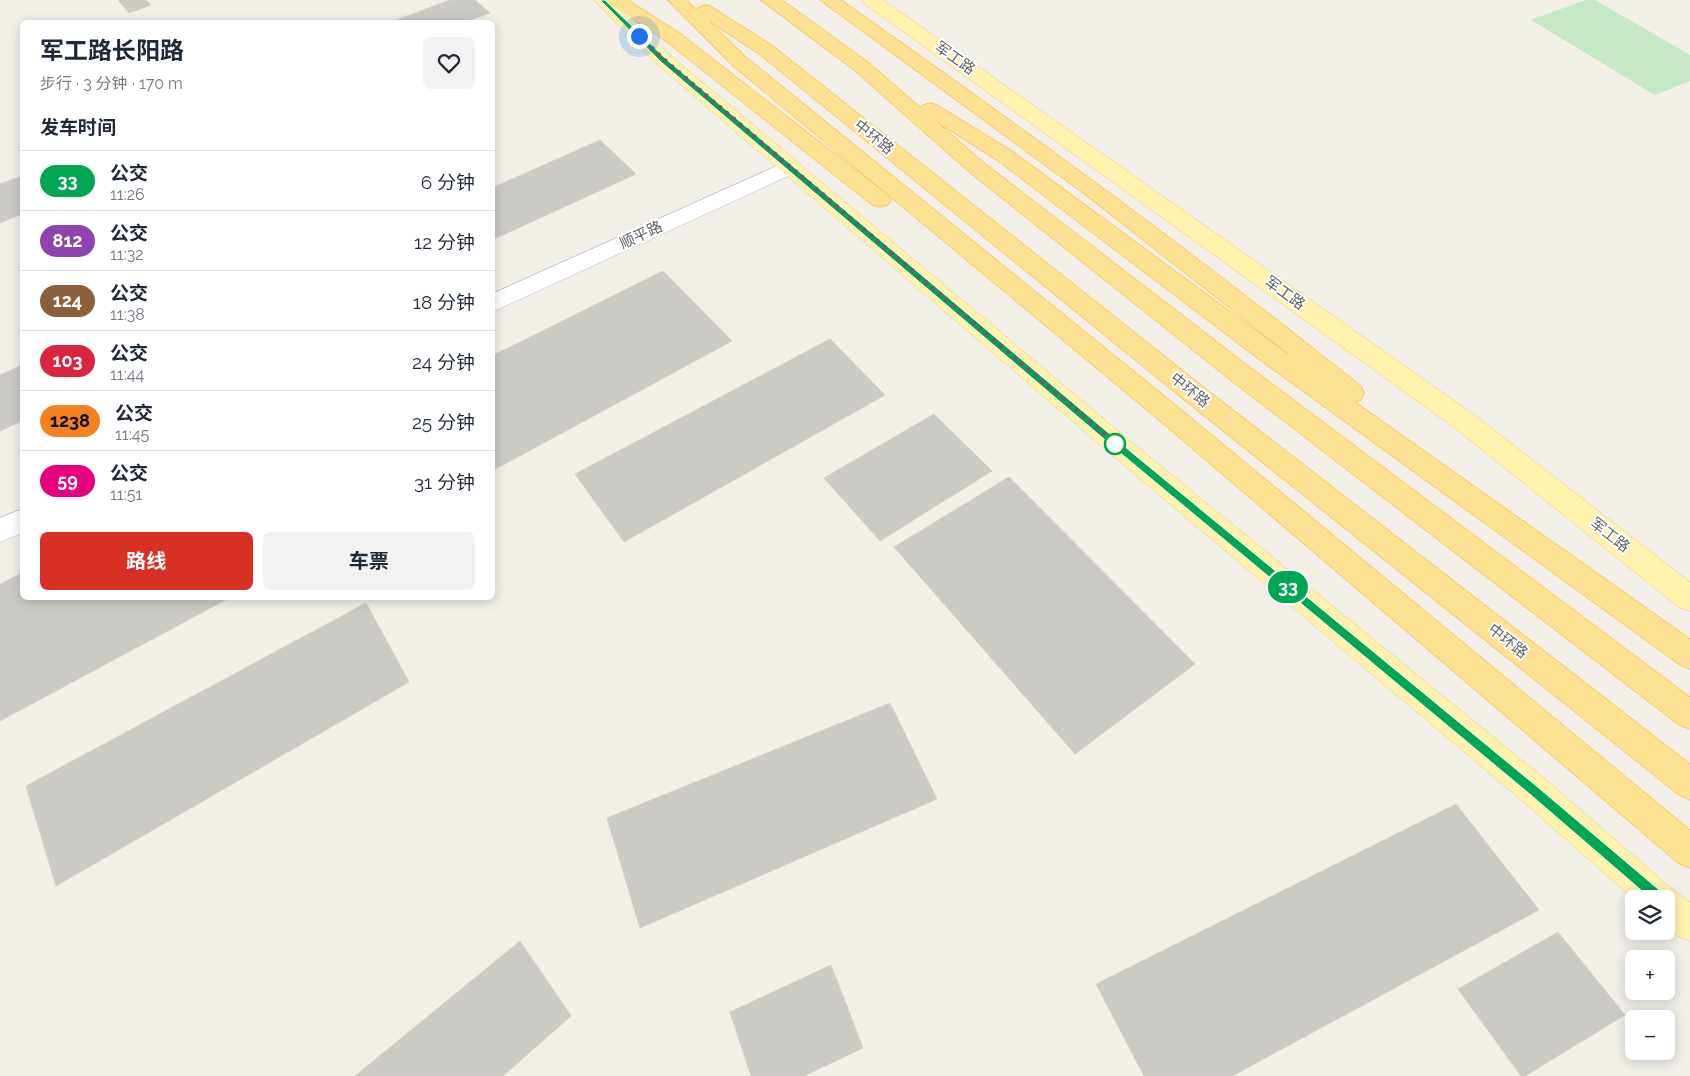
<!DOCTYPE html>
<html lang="zh">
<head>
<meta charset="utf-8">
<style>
	body { margin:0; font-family:Raleway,"Noto Sans SC",sans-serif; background:#f2f2f3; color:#1f2937; height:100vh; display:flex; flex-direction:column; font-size:19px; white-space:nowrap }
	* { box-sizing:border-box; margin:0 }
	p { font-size:16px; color:#747a83 }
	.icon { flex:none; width:28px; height:28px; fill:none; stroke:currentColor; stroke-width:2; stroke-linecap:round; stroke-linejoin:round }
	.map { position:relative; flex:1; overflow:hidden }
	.sheet { position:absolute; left:20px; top:20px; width:475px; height:580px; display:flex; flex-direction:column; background:#fff; border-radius:8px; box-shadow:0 2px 12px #0003 }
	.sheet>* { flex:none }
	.badge { padding:0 10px; border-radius:16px; font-size:18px; line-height:32px }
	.buttons { position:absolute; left:1625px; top:890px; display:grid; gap:10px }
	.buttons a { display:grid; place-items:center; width:50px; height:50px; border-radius:8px; background:#fff; box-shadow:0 2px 12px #0003; font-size:25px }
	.you { position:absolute; width:25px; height:25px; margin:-12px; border:4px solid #fff; border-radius:50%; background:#1a73e8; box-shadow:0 0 0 8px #1a73e833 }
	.map>.badge { position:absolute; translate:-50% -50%; box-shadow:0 0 0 2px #fff }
	h2 { padding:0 20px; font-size:19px; line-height:45px }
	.round { display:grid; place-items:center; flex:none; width:52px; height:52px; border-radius:8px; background:#f2f2f3 }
	.summary { display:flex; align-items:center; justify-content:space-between; height:85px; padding:0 20px }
	h1 { font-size:24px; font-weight:700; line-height:38px }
	.action { display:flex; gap:10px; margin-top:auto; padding:10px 20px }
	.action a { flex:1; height:58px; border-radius:8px; background:#d93025; color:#fff; font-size:20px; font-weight:700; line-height:58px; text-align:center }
	.action a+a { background:#f2f2f3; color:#1f2937 }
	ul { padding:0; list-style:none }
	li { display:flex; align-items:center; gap:15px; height:60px; padding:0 20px; border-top:1px solid #e0e1e3 }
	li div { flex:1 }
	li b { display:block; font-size:19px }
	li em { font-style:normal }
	li .badge { min-width:55px; font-weight:700; text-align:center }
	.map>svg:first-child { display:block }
</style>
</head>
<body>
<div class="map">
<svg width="1690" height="1076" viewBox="0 0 1690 1076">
	<rect width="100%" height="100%" fill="#f1efe8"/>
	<polygon fill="#c5e8c5" points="1585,0 1595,0 1690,55 1690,81 1655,95 1531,20"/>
	<g fill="#cccac5" stroke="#d6d1c6">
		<polygon points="118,0 146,0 151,5 129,13"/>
		<polygon points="450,0 475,0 490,13 465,22 391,22"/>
		<polygon points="600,140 636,174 492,240 492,188"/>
		<polygon points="22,176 22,214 0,223 0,184"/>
		<polygon points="663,271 732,341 492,471 492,356"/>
		<polygon points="830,339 885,395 624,542 575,474"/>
		<polygon points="22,365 22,421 0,431 0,375"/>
		<polygon points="934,414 992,471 880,541 824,478"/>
		<polygon points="1009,477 1195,664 1075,754 894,547"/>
		<polygon points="22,573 22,598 229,598 0,721 0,584"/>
		<polygon points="366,603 409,682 56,886 26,786"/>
		<polygon points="890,703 937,799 640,928 607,818"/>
		<polygon points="1456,804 1539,910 1232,1076 1144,1076 1096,984"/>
		<polygon points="1558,932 1625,1015 1525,1076 1521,1076 1458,989"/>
		<polygon points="520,941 571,1016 503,1076 355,1076"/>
		<polygon points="831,965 863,1048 804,1076 751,1076 730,1012"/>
	</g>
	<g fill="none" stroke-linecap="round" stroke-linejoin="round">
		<g stroke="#b5b8bc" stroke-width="1">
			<g id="street">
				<polygon points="790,160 797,162 800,167 797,172 492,312 492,294"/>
				<polygon points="22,509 22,533 0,542 0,518"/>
			</g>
		</g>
		<g stroke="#f2c960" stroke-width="1">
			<g id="primary">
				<polygon points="594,0 613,0 671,56 1130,441 1547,781 1673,890 1690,902 1690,941 1678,936 1666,926 1666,899 1634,899 1525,803 1112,455 657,64"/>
				<polygon points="862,0 883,0 1473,414 1690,582 1690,611 1680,608 1455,428 865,4"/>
			</g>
		</g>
		<g stroke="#f9ab00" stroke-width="1">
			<g id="highway">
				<polygon points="607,0 628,0 681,34 888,195 891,200 888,205 880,207 872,205 667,42 610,4"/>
				<polygon points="668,0 687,0 696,9 704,5 710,6 773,46 1206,389 1690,764 1690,800 1679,795 1188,403 759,54 709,21 746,57 1178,407 1690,830 1690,868 1678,863 1160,421 732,65"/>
				<path d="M 761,0 L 782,0 L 868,62 L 921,108 L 923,105 L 930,103 L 937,105 L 1012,151 L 1296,360 L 1087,196 L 820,0 L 841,0 C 1018,124 1192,251 1361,386 L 1364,393 L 1361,400 L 1355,402 L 1690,639 L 1690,669 L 1680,665 L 1260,360 L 998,161 L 937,122 L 983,162 L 1251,368 L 1690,697 L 1690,729 L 1679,725 L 1233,382 L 969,172 L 854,70 Z"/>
			</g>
		</g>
		<use href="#street" fill="#fff" fill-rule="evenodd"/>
		<use href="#primary" fill="#fff2af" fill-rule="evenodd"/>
		<use href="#highway" fill="#fde293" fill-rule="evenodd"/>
	</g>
	<polygon fill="#00a651" stroke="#fff" points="600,0 605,0 666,59 1124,446 1540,789 1664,894 1666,899 1664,903 1660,905 1656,903 1532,796 1118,451 661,62"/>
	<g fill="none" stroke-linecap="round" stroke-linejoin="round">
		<polyline stroke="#5f6368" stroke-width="5" stroke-dasharray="0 9" points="639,36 664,60 1121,448 1115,444"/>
	</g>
	<circle fill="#fff" stroke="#00a651" stroke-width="2.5" cx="1115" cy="444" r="10"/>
	<g text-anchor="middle" stroke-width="4" stroke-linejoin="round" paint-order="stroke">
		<g font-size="15" fill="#5f6368" stroke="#fff">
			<text transform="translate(955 58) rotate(35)" y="5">军工路</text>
			<text transform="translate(874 137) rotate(39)" y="5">中环路</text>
			<text transform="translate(641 235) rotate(-25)" y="5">顺平路</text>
			<text transform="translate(1285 293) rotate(36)" y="5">军工路</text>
			<text transform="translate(1190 390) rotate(39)" y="5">中环路</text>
			<text transform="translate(1610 535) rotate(38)" y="5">军工路</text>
			<text transform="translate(1508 641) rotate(38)" y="5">中环路</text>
		</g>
	</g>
</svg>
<div class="buttons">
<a><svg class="icon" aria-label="layers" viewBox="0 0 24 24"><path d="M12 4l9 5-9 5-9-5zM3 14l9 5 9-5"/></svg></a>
<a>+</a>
<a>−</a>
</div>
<div class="you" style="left:639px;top:36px"></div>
<b class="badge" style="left:1288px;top:587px;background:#00a651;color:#fff">33</b>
<section class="sheet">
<div class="summary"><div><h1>军工路长阳路</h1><p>步行 · 3 分钟 · 170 m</p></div><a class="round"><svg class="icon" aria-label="heart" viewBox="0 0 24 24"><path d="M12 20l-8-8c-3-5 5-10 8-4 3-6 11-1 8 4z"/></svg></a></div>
<h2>发车时间</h2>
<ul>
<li><span class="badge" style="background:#00a651;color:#fff">33</span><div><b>公交</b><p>11:26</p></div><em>6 分钟</em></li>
<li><span class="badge" style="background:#8e44ad;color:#fff">812</span><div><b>公交</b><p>11:32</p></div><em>12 分钟</em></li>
<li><span class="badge" style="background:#8b5e3c;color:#fff">124</span><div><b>公交</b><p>11:38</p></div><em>18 分钟</em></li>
<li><span class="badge" style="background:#d7263d;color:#fff">103</span><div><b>公交</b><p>11:44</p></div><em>24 分钟</em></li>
<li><span class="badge" style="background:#f58220;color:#111">1238</span><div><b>公交</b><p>11:45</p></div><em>25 分钟</em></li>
<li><span class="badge" style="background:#e6007e;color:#fff">59</span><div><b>公交</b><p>11:51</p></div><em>31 分钟</em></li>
</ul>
<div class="action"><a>路线</a><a>车票</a></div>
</section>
</div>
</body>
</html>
